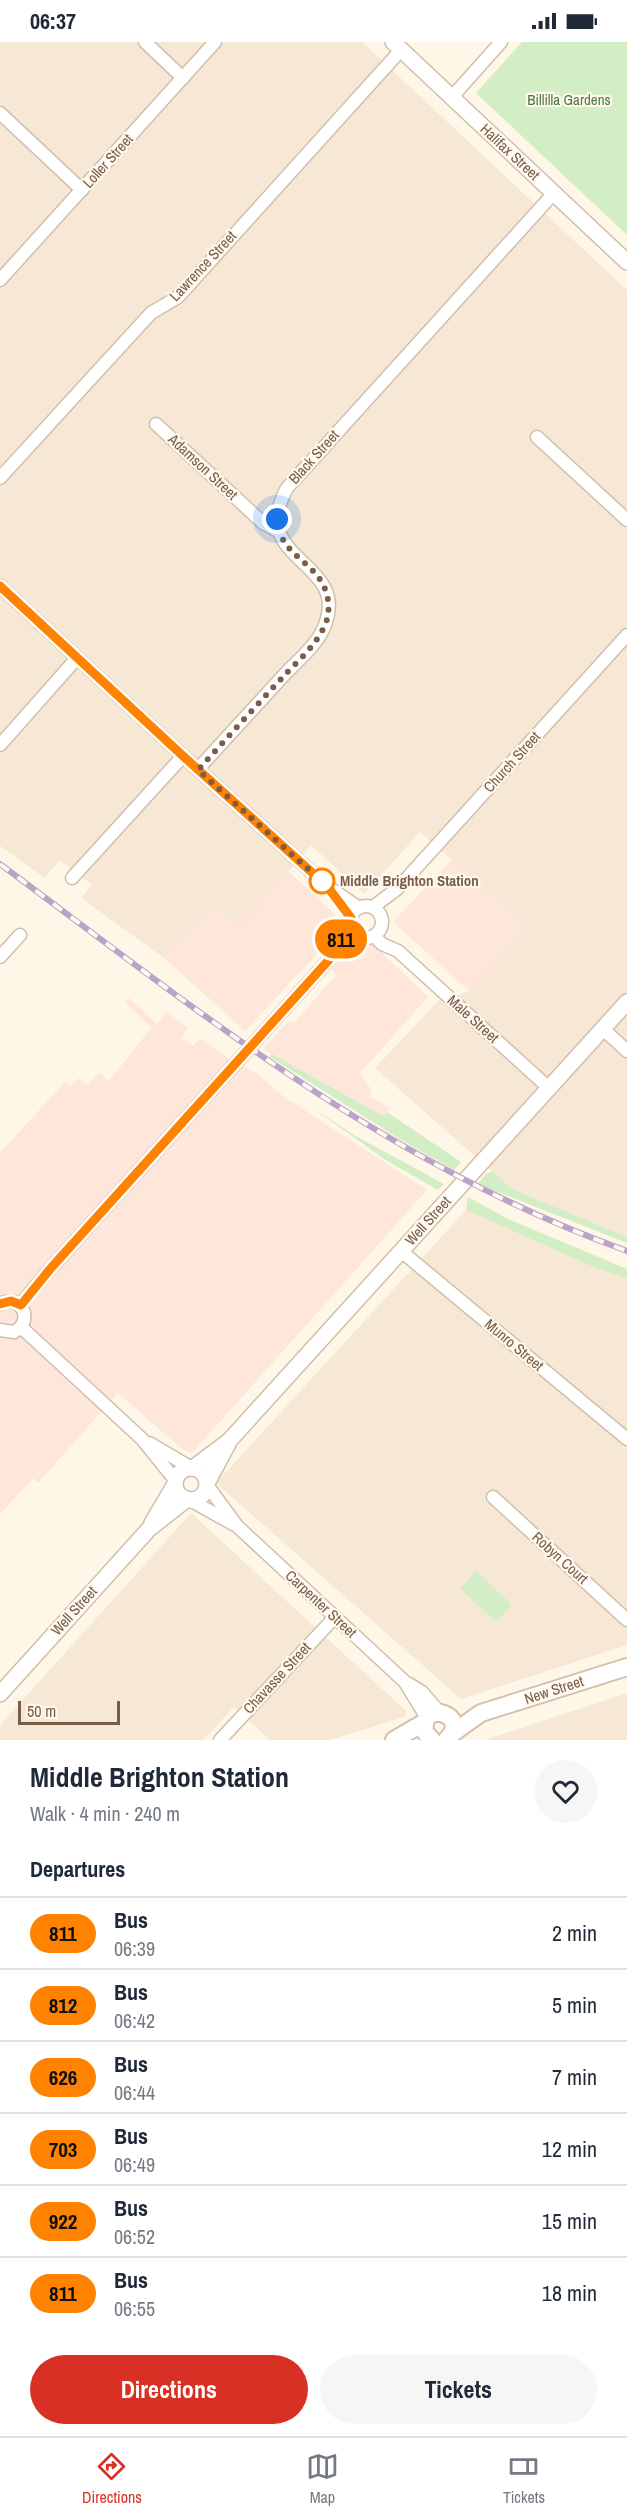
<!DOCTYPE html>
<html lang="en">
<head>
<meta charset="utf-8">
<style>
	body { margin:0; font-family:"Archivo Narrow",sans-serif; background:#f6f6f7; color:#1f2937; height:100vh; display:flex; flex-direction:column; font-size:22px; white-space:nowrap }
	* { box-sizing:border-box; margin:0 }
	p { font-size:20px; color:#747a83 }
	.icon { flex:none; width:33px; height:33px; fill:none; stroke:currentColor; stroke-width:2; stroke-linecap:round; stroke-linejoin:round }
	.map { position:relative; height:1698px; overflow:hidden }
	.side { display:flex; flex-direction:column; background:#fff; flex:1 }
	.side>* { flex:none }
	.badge { padding:0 12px; border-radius:20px; font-size:21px; line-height:39px }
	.scale { position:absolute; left:18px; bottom:15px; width:102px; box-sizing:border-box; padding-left:6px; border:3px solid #7a5d49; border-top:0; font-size:16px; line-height:21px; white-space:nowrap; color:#7a5d49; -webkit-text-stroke:4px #fff9ef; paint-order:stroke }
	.you { position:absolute; width:30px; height:30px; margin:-15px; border:4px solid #fff; border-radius:50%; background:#1a73e8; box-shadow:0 0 0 9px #1a73e833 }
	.map>.badge { position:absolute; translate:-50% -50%; box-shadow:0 0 0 3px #fff }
	h2 { padding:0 30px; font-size:22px; line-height:54px }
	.round { display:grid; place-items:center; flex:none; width:63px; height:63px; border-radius:32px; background:#f6f6f7 }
	.headline { display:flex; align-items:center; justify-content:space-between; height:102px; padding:0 30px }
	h1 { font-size:28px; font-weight:700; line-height:45px }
	.cta { display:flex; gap:12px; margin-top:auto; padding:12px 30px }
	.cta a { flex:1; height:69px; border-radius:36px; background:#d93025; color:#fff; font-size:24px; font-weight:700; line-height:69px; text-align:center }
	.cta a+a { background:#f6f6f7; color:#1f2937 }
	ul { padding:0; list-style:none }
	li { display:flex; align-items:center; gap:18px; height:72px; padding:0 30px; border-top:2px solid #e0e1e3 }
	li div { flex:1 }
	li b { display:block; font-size:22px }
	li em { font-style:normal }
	li .badge { min-width:66px; font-weight:700; text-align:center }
	.status { display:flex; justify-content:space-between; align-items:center; height:42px; padding:0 30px; background:#fff; direction:ltr }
	.status svg { height:16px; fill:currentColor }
	.tabs { display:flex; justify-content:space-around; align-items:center; height:84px; border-top:2px solid #e0e1e3; background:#fff; font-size:16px; color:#747a83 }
	.tabs a { display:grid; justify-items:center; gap:3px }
	.tabs .current { color:#d93025 }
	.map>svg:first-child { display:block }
</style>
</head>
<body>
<div class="status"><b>06:37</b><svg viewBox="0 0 49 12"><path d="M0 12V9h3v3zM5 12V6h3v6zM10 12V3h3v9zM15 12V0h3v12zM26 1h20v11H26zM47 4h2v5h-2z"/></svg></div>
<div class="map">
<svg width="627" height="1698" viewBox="0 0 627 1698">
	<rect width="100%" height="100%" fill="#fef6e7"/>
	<g fill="#f6e8d5">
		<polygon points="0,0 362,0 627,248 627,1195 512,1147 375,1026 438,959 469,949 527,884 420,790 364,852 311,803 240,886 214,862 164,916 81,856 92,843 60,818 45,836 0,804"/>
		<polygon points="466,1168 591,1224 627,1237 627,1603 461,1657 216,1441"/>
		<polygon points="191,1471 406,1669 404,1675 330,1698 270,1698 234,1665 203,1698 0,1698 0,1683"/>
		<polygon points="627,1651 627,1698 485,1698"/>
	</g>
	<g fill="#fee7da">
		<polygon points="452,817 527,884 469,949 393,880"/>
		<polygon points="288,829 341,878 340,887 245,989 164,916 214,861 240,885"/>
		<polygon points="368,902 372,902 384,910 383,912 428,955 360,1031 372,1049 369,1054 390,1066 383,1074 263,1007 288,979 295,980 336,933 332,927 339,918"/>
		<polygon points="129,956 157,982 167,970 188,986 181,996 193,1004 200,996 229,1017 256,1031 283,1054 427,1148 192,1411 183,1408 118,1351 38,1441 33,1436 0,1472 0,1111 65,1040 70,1045 79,1036 88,1043 99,1031 109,1039 151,986 125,960"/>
	</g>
	<g fill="#d3edc4">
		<polygon points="522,0 627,0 627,193 476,51"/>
		<polygon points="272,1012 383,1074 387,1070 461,1120 454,1128 398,1096 270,1015"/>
		<polygon points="313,1066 354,1093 444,1142 438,1148 384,1117"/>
		<polygon points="492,1129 512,1147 627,1195 627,1201 478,1142 486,1132"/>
		<polygon points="468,1155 508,1177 627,1227 627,1237 591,1224 466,1168"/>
		<polygon points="476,1529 512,1563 496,1580 460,1546"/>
	</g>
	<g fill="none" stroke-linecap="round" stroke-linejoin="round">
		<g stroke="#d1beab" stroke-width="15">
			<g id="minor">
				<polyline points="145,0 183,36"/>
				<polyline points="452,55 501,0"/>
				<polyline points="0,71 82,148"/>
				<polyline points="0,238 215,0"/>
				<polyline points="156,382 263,481 278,489"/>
				<polyline points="537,395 627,478"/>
				<polyline points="0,436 151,271 178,255 401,8"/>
				<polyline points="0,544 183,714 327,844 359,866"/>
				<polyline points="0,703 77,616"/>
				<path d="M 198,727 C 226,696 255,665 284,633 C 298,618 320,601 326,580 C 347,518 247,519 287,446 L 554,151"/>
				<polyline points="72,836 183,714"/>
				<circle cx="366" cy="880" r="16"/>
				<polyline points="373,865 397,847 627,593"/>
				<polyline points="374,894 382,902 398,909 549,1046"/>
				<polyline points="0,915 20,893"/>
				<polyline points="603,987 627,1009"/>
				<polyline points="401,1209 627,1397"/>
				<path d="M 0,1262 C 21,1251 35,1279 14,1290 L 0,1288"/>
				<polyline points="20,1263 51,1226 336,910 350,903 359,894"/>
				<polyline points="21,1285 142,1397 175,1438"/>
				<polyline points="149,1401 190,1425"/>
				<polyline points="207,1443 237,1484 405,1640 427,1676"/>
				<polyline points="493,1455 627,1578"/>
				<polyline points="190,1458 233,1482"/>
				<polyline points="409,1642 422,1650 439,1670"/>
				<polyline points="220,1698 335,1575"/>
			</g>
		</g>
		<g stroke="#d1beab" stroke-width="18">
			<g id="tertiary">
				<polyline points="393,0 627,220"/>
				<polyline points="193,1426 229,1399 627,960"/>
				<circle cx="191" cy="1442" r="16"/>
				<polyline points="207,1441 228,1402"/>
				<polyline points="152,1481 175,1442"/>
				<polyline points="0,1652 149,1487 187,1457"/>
			</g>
		</g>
		<g stroke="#d7c0ab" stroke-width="20">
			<g id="secondary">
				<polyline points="453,1691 481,1671 627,1625"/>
				<polyline points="394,1698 425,1680"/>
				<path d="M 432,1698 L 425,1690 C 420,1655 472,1674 447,1697"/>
			</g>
		</g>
		<use href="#minor" stroke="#fff" stroke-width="12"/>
		<use href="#tertiary" stroke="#fff" stroke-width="15"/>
		<use href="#secondary" stroke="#fff" stroke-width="16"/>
		<g stroke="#b9a3c9" stroke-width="6">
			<path id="rail" d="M 0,822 C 201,971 389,1124 627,1209"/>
		</g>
		<use href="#rail" stroke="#fff9ef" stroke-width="4" stroke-dasharray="11" stroke-linecap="butt"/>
	</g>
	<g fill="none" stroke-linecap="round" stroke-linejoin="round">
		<g stroke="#fff" stroke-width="14">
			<polyline id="line" points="0,544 183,714 327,844 351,876 352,886 341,896 336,910 51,1226 21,1263 11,1259 0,1262"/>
		</g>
		<use href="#line" stroke="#ff8200" stroke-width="9"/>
		<path stroke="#7a5d49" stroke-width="6" stroke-dasharray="0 10.8" d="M 277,477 C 280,514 313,517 325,547 C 330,559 330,575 323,587 C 314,605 296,621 282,636 C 254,666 226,697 198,728 L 327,844 L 322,839"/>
	</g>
	<circle fill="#fff" stroke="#ff8200" stroke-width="3" cx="322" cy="839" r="12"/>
	<g text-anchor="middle" stroke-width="4.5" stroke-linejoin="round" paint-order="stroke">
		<g font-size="15" fill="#4c7a3d" stroke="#fff9ef">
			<text x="569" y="63">Billilla Gardens</text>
		</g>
		<g font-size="15" fill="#7a5d49" stroke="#fff9ef">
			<text transform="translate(510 110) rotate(43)" y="5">Halifax Street</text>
			<text transform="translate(108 119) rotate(-48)" y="5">Loller Street</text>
			<text transform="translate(203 224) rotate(-47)" y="5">Lawrence Street</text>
			<text transform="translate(314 415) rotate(-48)" y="5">Black Street</text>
			<text transform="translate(203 425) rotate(43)" y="5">Adamson Street</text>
			<text transform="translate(512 720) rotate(-48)" y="5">Church Street</text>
			<text transform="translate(473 977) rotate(42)" y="5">Male Street</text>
			<text transform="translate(428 1179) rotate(-48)" y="5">Well Street</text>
			<text transform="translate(514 1303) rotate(40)" y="5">Munro Street</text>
			<text transform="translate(560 1516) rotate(42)" y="5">Robyn Court</text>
			<text transform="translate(321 1562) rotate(43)" y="5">Carpenter Street</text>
			<text transform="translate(74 1569) rotate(-48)" y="5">Well Street</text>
			<text transform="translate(277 1636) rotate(-47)" y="5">Chavasse Street</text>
			<text transform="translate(554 1648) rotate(-18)" y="5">New Street</text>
		</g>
		<g font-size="15" font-weight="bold" fill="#7a5d49" stroke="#fff9ef" text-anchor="start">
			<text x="340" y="844">Middle Brighton Station</text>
		</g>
	</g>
</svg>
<div class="scale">50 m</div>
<div class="you" style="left:277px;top:477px"></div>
<b class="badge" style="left:341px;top:897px;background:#ff8200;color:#111">811</b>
</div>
<section class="side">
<div class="headline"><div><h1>Middle Brighton Station</h1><p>Walk · 4 min · 240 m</p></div><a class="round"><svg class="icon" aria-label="heart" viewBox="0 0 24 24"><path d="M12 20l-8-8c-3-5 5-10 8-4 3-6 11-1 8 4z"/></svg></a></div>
<h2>Departures</h2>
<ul>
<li><span class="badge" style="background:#ff8200;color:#111">811</span><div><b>Bus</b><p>06:39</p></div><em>2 min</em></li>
<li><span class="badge" style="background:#ff8200;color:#111">812</span><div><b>Bus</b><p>06:42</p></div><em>5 min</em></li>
<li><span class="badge" style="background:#ff8200;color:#111">626</span><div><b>Bus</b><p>06:44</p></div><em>7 min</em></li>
<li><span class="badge" style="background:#ff8200;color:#111">703</span><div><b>Bus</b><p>06:49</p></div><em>12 min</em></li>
<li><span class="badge" style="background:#ff8200;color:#111">922</span><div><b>Bus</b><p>06:52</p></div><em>15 min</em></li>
<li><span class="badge" style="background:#ff8200;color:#111">811</span><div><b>Bus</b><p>06:55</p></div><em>18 min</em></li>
</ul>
<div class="cta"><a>Directions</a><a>Tickets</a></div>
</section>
<nav class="tabs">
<a class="current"><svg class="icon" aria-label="directions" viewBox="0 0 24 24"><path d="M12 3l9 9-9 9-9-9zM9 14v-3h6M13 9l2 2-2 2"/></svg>Directions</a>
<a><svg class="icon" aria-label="map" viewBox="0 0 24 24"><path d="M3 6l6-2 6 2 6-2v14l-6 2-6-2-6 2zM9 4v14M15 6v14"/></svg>Map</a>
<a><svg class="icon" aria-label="tickets" viewBox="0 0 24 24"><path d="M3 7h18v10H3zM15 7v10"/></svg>Tickets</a>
</nav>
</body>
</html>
